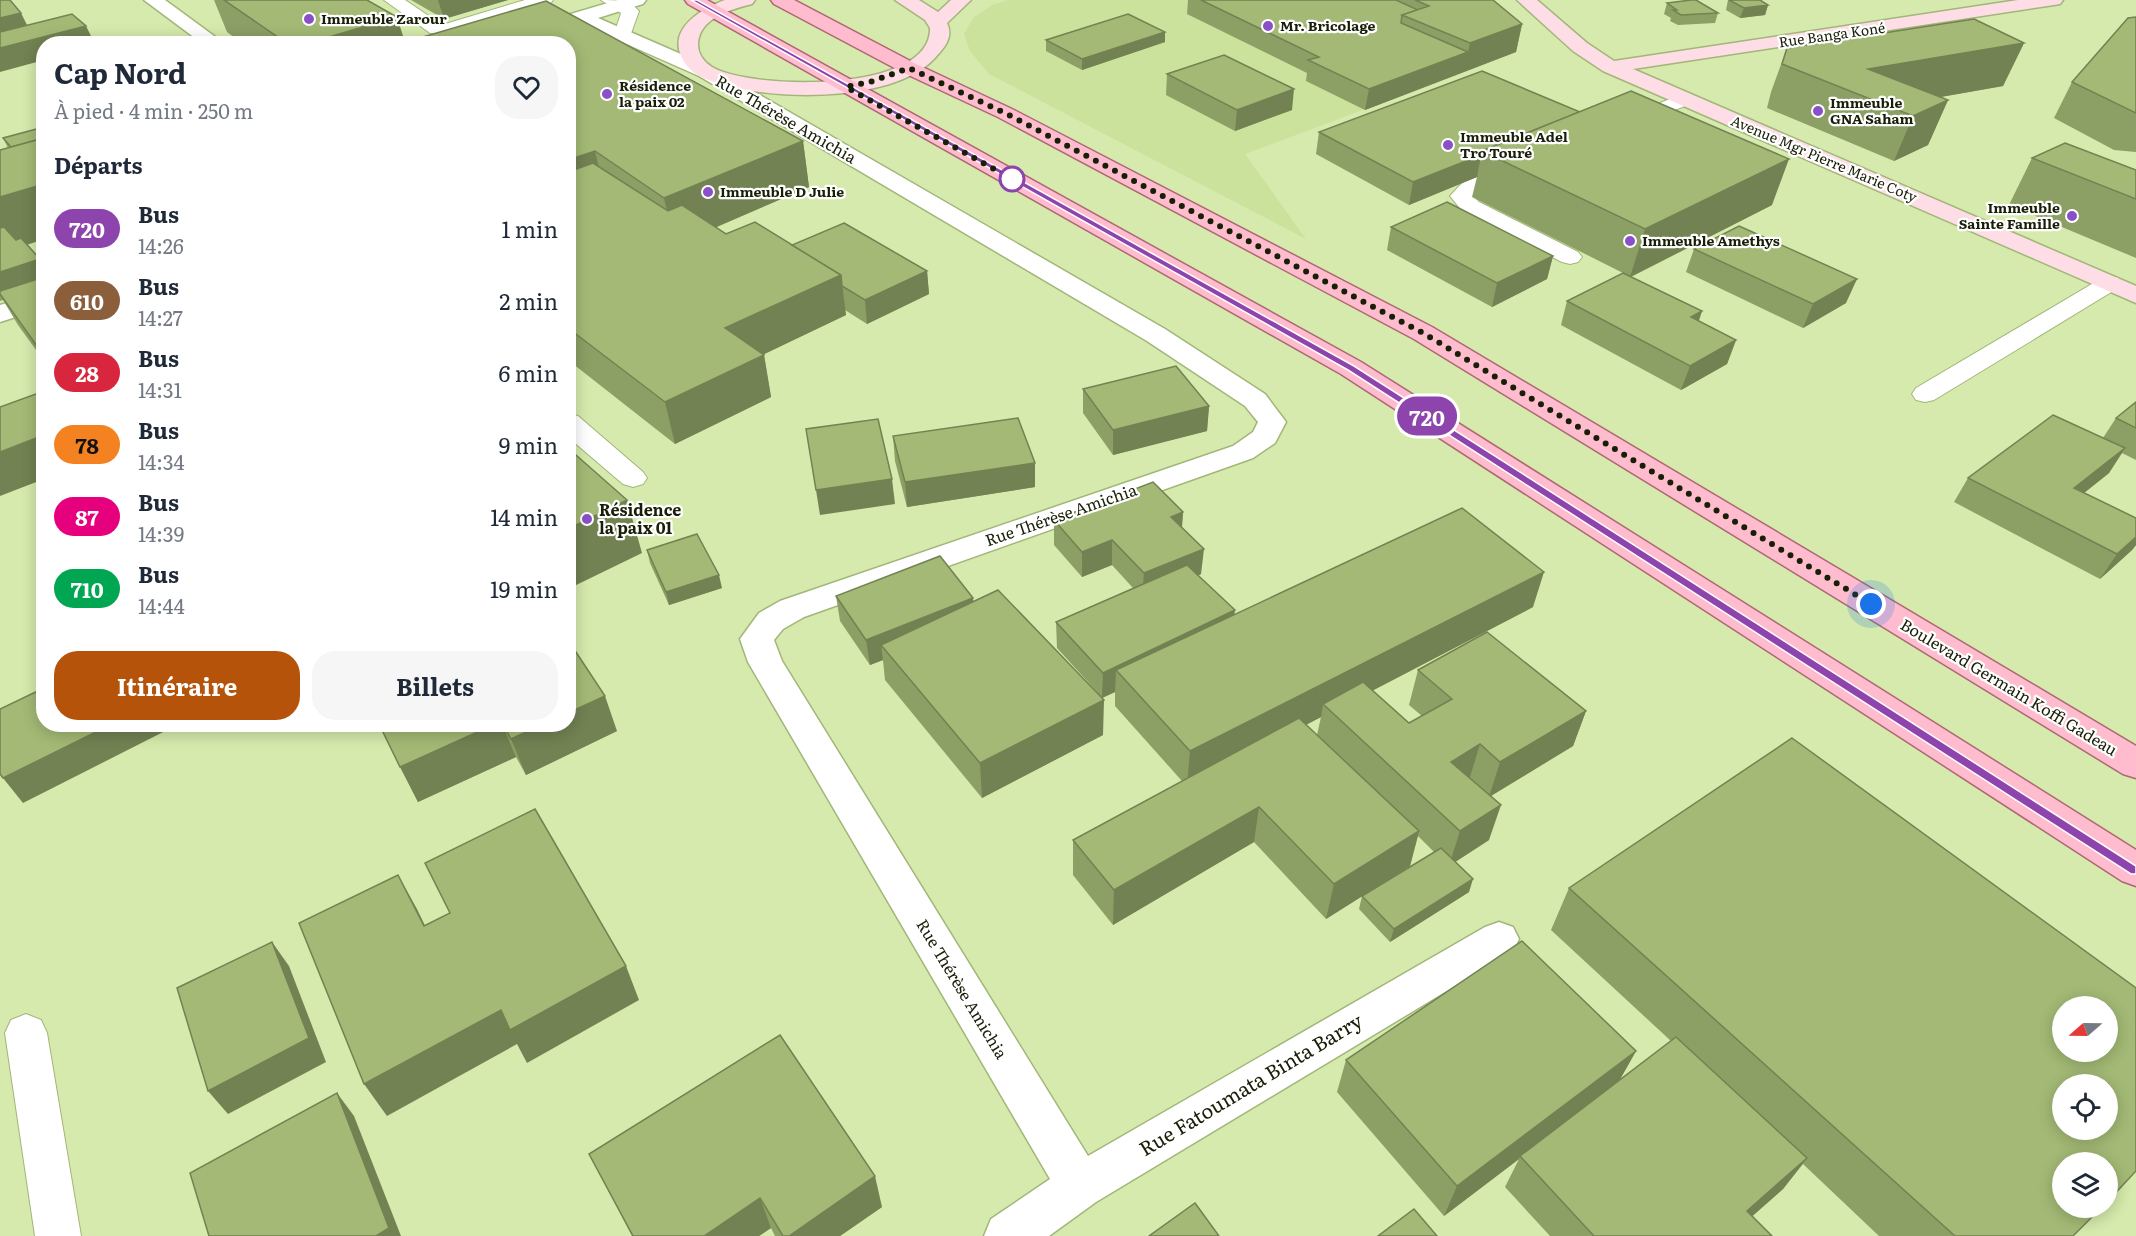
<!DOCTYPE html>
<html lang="fr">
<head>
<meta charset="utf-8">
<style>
	body { margin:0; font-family:Literata,serif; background:#f6f6f7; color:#1f2937; height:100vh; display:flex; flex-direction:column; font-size:22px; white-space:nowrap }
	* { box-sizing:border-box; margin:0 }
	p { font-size:20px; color:#747a83 }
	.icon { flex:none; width:33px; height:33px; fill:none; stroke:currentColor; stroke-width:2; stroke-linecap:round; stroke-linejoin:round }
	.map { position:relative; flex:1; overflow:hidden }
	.panel { position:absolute; left:36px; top:36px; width:540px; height:696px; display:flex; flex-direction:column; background:#fff; border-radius:24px; box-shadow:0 3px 15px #0003 }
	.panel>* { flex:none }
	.badge { padding:0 12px; border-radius:20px; font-size:21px; line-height:39px }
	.needle { width:39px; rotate:250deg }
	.buttons { position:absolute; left:2052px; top:996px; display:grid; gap:12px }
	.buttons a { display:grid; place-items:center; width:66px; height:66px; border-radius:50%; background:#fff; box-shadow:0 3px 15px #0003; font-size:30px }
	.you { position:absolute; width:30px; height:30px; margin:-15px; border:4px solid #fff; border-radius:50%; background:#1a73e8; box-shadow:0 0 0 9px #1a73e833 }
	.map>.badge { position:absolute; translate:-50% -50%; box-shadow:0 0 0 3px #fff }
	h2 { padding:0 18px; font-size:22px; line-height:54px }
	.round { display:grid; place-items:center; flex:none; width:63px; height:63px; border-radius:24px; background:#f6f6f7 }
	.head { display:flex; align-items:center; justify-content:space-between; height:102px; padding:0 18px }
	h1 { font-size:28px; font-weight:700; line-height:45px }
	.button { display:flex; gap:12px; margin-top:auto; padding:12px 18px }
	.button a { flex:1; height:69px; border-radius:24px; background:#b45309; color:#fff; font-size:24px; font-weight:700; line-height:69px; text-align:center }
	.button a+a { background:#f6f6f7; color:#1f2937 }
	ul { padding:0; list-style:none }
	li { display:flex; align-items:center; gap:18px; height:72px; padding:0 18px }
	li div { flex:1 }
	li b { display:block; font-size:22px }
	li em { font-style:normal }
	li .badge { min-width:66px; font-weight:700; text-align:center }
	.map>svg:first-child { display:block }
</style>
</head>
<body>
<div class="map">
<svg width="2136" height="1236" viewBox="0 0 2136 1236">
	<rect width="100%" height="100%" fill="#d5eaac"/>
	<polygon fill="#cae29c" points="1008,0 1348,0 1464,72 1245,154 1306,239 989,74 970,51 964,34 973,18 992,5"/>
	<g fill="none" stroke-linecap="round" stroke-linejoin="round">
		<g stroke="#a2b679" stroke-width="2">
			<g id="lane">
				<polygon points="384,0 405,0 442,25 525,0 553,0 550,4 443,35 430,33"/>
				<path d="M 601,0 C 616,0 629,0 639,11 L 629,39 L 617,39 L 614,35 L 621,13 Z"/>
				<polygon points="1685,93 1692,95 1695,99 1692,103 1634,127 1620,127 1617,123 1620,119"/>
				<polygon points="1514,164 1522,165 1525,170 1522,175 1479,192 1473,196 1479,202 1578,252 1582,257 1578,262 1570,264 1562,262 1463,212 1450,196 1463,182"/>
				<polygon points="2110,276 2118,278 2122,283 2118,288 1934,400 1925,402 1916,400 1912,394 1916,388 2102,278"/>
				<polygon points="568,414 578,416 643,472 647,478 643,484 633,487 623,484 568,437"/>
				<polygon points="26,1014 41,1020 47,1033 81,1236 35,1236 5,1033 11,1020"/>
			</g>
		</g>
		<g stroke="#a2b679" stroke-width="3">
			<g id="street">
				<polygon points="144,0 165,0 225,44 203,44"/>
				<polygon points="618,0 646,0 643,4 598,18 713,68 1165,329 1265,394 1286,422 1275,443 1253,458 804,617 783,629 774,640 782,661 1088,1156 1485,927 1499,922 1513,927 1519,939 1513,951 1096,1202 1049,1236 984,1236 991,1219 1050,1179 748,662 740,639 759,613 780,601 1233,446 1253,432 1258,422 1245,406 1147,341 699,76 579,23 512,44 481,44 483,40"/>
				<polygon points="44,292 44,308 0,322 0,305"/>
			</g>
		</g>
		<g stroke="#a2b679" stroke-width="3">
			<g id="secondary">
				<path d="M 725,0 L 755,0 L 752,4 C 732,9 698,18 698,45 C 698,54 704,62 712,67 C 751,90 932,94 930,28 L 925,20 L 895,0 L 919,0 L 938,12 L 951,0 L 971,0 L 947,23 C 954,38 944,48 934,59 C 891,105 755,102 701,77 C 693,73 686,66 682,58 C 667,28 703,8 725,0 Z"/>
				<polygon points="1517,0 1537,0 1587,43 1614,61 2018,0 2063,0 2060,4 2054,5 1633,69 2136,286 2136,303 1603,71 1573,51"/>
			</g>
		</g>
		<g stroke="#ae6873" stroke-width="3">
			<g id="primary">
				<polygon points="685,0 707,0 1361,362 2136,850 2136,886 2122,881 1341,374 688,4"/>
				<polygon points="771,0 794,0 916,64 1012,109 1432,327 2136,746 2136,778 2123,774 1414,339 998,117 902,72 774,4"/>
			</g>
		</g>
		<use href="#lane" fill="#fff" fill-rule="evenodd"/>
		<use href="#street" fill="#fff" fill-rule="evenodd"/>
		<use href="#secondary" fill="#ffdde6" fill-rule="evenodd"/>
		<use href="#primary" fill="#febcce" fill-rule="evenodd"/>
	</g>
	<g fill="#8c9f65" fill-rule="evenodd">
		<polygon points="214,0 367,0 397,17 405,42 546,1 803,141 809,187 716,227 726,234 755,222 792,245 844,223 927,271 929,294 867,324 845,310 846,315 763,354 764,355 771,397 675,444 568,360 568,44 243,44 227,32"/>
		<polygon points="411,0 508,0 444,19"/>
		<polygon points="1188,0 1493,0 1522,24 1516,52 1365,110 1306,81 1307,73 1187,14"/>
		<polygon points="1728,0 1760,0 1768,5 1765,15 1740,18 1726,10"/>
		<polygon points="1667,3 1718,13 1715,23 1678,25 1670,21 1671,18 1664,14"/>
		<polygon points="2136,17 2136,152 2114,150 2054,118 2072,82"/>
		<polygon points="1165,32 1165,42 1082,70 1046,51 1046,40"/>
		<polygon points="2024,43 2003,86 1941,97 1948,100 1928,145 1894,161 1767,108 1771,92 1787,48"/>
		<polygon points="1482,71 1772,205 1631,277 1702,311 1699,321 1736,340 1727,364 1681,390 1561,325 1567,301 1623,273 1472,197 1477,177 1409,205 1316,154 1319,132"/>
		<polygon points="1167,74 1292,110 1235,131 1166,95"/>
		<polygon points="44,127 44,239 27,245 40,259 44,264 44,361 18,325 3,300 0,301 0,150 8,148 3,138"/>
		<polygon points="2032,158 2136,170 2136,258 2009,205"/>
		<polygon points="1391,227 1553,256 1547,279 1492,307 1387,250"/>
		<polygon points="1694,249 1846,303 1803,328 1686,272"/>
		<polygon points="1083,389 1209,406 1207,431 1113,455 1083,413"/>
		<polygon points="2136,402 2136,460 2122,453 2109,473 2084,493 2136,518 2136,545 2132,550 2100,579 1954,502 1968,478 2103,438 2116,418"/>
		<polygon points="893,436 1035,487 907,507 895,461"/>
		<path d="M 1183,512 L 1182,528 L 1201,574 L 1198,576 L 1235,615 L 1533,607 L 1372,691 L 1409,723 L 1422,716 L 1409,705 L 1418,670 L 1586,711 L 1573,746 L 1491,796 L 1489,840 L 1455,862 L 1469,892 L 1390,942 L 1359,909 L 1362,896 L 1434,852 L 1418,836 L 1410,866 L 1326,919 L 1254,842 L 1113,925 L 1073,875 L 1073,840 L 1182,781 L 1115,706 L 1115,692 L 1102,698 L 1103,735 L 982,798 L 885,680 L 883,660 L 870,665 L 840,621 L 836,596 L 973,598 L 973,602 L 1098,693 L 1057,648 L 1056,622 L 1133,588 L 1112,565 L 1082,577 L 1054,545 L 1054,520 ZM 1321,717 L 1317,735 L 1306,725 Z"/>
		<polygon points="647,550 722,588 669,605 650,563"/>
		<polygon points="379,724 568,724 617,731 526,775 516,757 418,802"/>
		<polygon points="1569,888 2073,1236 1879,1236 1803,1164 1783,1189 1752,1216 1772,1236 1550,1236 1505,1187 1519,1159 1444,1216 1337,1092 1346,1060 1636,1051 1619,1081 1671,1041 1551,930"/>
		<polygon points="589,1154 882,1207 840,1236 775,1236 771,1228 759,1236 632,1236"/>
	</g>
	<g fill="#728252">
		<polygon points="438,0 508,0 444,19"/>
		<polygon points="1768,5 1765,15 1740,18 1744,8"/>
		<polygon points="21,13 31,33 0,40 0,18"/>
		<polygon points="397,17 405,44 305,44"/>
		<polygon points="1522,24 1516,52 1365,110 1369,89 1468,52 1470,43"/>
		<polygon points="86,26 95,44 44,44 44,60 0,72 0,48"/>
		<polygon points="1165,32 1165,42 1082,70 1082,59"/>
		<polygon points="2024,43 2003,86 1889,106 1868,69"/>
		<polygon points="1294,89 1292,110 1235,131 1237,110"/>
		<polygon points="1948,100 1928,145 1894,161 1913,116"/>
		<polygon points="803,141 809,187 675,245 664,198"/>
		<polygon points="595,151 606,197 568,211 568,160"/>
		<polygon points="1481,155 1477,177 1409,205 1413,182"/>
		<polygon points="1789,159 1772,205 1630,277 1645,229"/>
		<polygon points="44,184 44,239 0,253 0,197"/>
		<polygon points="1553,256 1547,279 1492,307 1497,283"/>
		<polygon points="40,259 44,264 44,285 0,294 0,272"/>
		<polygon points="927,271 929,294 867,324 865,300"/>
		<polygon points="841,275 846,315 733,369 725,328"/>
		<polygon points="1857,279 1846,303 1803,328 1813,304"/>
		<polygon points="1702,311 1693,335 1691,317"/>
		<polygon points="1736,340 1727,364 1681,390 1690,366"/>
		<polygon points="764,355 771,397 675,444 665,402"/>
		<polygon points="1209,406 1207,431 1113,455 1113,430"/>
		<polygon points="44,435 44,479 0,496 0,452"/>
		<polygon points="2125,448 2109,473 2059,513 2074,488"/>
		<polygon points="1035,463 1035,487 907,507 905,482"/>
		<polygon points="892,479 895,504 820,515 816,490"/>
		<polygon points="627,500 642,553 568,589 568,529"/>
		<polygon points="1183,512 1181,537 1171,517"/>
		<polygon points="2136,537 2136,545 2132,550 2100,579 2117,554"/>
		<polygon points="1112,540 1112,565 1082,577 1082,552"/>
		<polygon points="1204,549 1201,574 1142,598 1144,573"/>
		<polygon points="1544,572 1533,607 1331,712 1323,704 1321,717 1187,786 1190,751"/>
		<polygon points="719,575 722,588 669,605 666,592"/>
		<polygon points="973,598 975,623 881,645 883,660 870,665 866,640"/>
		<polygon points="1235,610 1232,636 1116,670 1115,692 1102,698 1103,673"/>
		<polygon points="605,696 617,731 526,775 511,739 543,724 568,724 568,713"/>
		<polygon points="1104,700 1103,735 982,798 980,763"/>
		<polygon points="1586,711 1573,746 1489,797 1500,762"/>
		<polygon points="112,724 179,724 23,803 3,778"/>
		<polygon points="495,724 502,724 516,757 418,802 400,767"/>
		<polygon points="1480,744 1469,780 1451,762"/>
		<polygon points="1501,805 1489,840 1449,866 1460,831"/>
		<polygon points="1259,807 1254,842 1113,925 1114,890"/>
		<polygon points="1419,831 1410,866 1326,919 1334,884"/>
		<polygon points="398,875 417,909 442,961 424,926"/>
		<polygon points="1473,879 1469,892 1390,942 1394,929"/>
		<polygon points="272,942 289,966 326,1062 228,1114 208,1091"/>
		<polygon points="626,966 639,1000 527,1063 517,1044 387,1116 364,1084 501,1010"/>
		<polygon points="1636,1051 1618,1083 1520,1156 1519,1159 1444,1216 1457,1186"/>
		<polygon points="337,1093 354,1116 401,1236 376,1236"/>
		<polygon points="1807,1158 1783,1189 1730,1236 1747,1211"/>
		<polygon points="875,1176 882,1207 840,1236 789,1236"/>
		<polygon points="760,1198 771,1228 759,1236 704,1236"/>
	</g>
	<g fill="#a3b975" stroke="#728252" stroke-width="1.5" fill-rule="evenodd">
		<polygon points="0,0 10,0 21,13 0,18"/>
		<polygon points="224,0 367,0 397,17 305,44 288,44"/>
		<polygon points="1201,0 1396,0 1418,10 1402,15 1401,23 1468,52 1369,89 1308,60 1319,57"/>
		<polygon points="1415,0 1493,0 1522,24 1470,43 1402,15 1429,6"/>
		<polygon points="1691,0 1696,0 1718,13 1681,15 1673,10 1677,10 1667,3"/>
		<polygon points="1729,0 1760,0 1768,5 1744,8"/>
		<polygon points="546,1 803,141 664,198 595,151 568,160 568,44 399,44"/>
		<polygon points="72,14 86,26 0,48 0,32"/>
		<polygon points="1128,14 1165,32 1082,59 1046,40"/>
		<polygon points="2136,17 2136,113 2072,82 2128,18"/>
		<polygon points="1974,19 2024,43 1868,69 1948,100 1913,116 1782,64 1787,48"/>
		<polygon points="1224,55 1294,89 1237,110 1167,74"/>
		<polygon points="1482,71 1580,112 1482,151 1481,155 1413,182 1319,132"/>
		<polygon points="1631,91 1789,159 1645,229 1482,151"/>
		<polygon points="44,127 44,138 11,147 3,138"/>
		<polygon points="44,138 44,184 0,197 0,150"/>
		<polygon points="2065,143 2136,170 2136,199 2032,158"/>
		<polygon points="593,163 668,211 682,205 726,234 755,222 841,275 725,328 764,355 665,402 568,328 568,172"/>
		<polygon points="1447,202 1553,256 1497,283 1391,227"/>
		<polygon points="844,223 927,271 865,300 842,286 841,275 792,245"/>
		<polygon points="1739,226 1857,279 1813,304 1694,249"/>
		<polygon points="4,227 16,240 21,238 40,259 0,272 0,228"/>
		<polygon points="1623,273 1702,311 1691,317 1736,340 1690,366 1567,301"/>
		<polygon points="44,277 44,356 0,294 0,291"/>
		<polygon points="1176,366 1209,406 1113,430 1083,389"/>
		<polygon points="44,391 44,435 0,452 0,407"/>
		<polygon points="2136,402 2136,428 2116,418"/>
		<polygon points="2053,415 2125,448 2074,488 2136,518 2136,537 2117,554 1968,478"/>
		<polygon points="1018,418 1035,463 905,482 893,436"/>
		<polygon points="878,419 892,479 816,490 806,429"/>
		<polygon points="568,448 627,500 568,529"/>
		<polygon points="1153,482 1183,512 1171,517 1204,549 1144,573 1112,540 1082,552 1054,520"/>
		<polygon points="1462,508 1544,572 1190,751 1116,670"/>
		<polygon points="697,534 719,575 666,592 647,550"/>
		<polygon points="940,556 973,598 866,640 836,596"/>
		<polygon points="1187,565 1235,610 1103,673 1056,622"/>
		<polygon points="998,590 1104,700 980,763 881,645"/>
		<polygon points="1487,632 1586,711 1500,762 1480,744 1451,762 1501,805 1460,831 1323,704 1363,682 1409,723 1452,699 1418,670"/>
		<polygon points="568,640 605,696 568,713"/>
		<polygon points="44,688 44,724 112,724 3,778 0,774 0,709"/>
		<polygon points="1299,718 1419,831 1334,884 1259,807 1114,890 1073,840"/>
		<polygon points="379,724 495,724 400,767"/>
		<polygon points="503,724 543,724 511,739"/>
		<path d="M 1792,738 L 2136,988 L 2136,1171 L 2108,1201 L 2108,1162 L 2062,1162 L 2062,1208 L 2101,1208 L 2073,1236 L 1955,1236 L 1569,888 ZM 2062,1006 L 2108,1006 L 2108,1052 L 2062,1052 ZM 2062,1084 L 2108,1084 L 2108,1130 L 2062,1130 Z"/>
		<polygon points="535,809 626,966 510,1030 501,1010 364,1084 299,923 398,875 424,926 450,913 425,863"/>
		<polygon points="1441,848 1473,879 1394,929 1362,896"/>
		<polygon points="1522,941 1636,1051 1457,1186 1346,1060"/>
		<polygon points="272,942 309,1038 208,1091 177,988"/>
		<polygon points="780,1035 875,1176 789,1236 783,1236 760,1198 704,1236 633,1236 589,1154"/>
		<polygon points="1676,1037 1807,1158 1747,1211 1772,1236 1594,1236 1520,1156"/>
		<polygon points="337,1093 389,1228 376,1236 209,1236 190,1173"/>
		<polygon points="1195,1203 1219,1236 1149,1236"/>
		<polygon points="1414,1209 1437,1236 1378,1236"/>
	</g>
	<polygon fill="#8e44ad" stroke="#fff" stroke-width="1.5" points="691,0 697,0 1354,366 2136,866 2136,874 2131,874 1348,370"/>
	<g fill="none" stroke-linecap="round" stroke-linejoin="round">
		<polyline stroke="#181f07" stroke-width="6" stroke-dasharray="0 10.8" points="1012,179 846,87 870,82 909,68 1005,113 1423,333 1871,604"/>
	</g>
	<g fill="#8a50c7" stroke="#fff" stroke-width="2">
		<circle cx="309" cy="19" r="6"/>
		<circle cx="1268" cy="26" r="6"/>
		<circle cx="607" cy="94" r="6"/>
		<circle cx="1818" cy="111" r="6"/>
		<circle cx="1448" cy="145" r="6"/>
		<circle cx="708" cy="192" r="6"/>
		<circle cx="2072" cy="216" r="6"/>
		<circle cx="1630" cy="241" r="6"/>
		<circle cx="587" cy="519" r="6"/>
	</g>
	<circle fill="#fff" stroke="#8e44ad" stroke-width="3" cx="1012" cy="179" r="12"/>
	<g text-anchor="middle" stroke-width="4.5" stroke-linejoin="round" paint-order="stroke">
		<g font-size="14" font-weight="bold" fill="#181f07" stroke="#fff" text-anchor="start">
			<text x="321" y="24">Immeuble Zarour</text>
			<text x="1280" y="31">Mr. Bricolage</text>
			<text x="619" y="91">Résidence<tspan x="619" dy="16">la paix 02</tspan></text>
			<text x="1830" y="108">Immeuble<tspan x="1830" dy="16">GNA Saham</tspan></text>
			<text x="1460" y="142">Immeuble Adel<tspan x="1460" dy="16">Tro Touré</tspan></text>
			<text x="720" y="197">Immeuble D Julie</text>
			<text x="2060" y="213" text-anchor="end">Immeuble<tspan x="2060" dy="16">Sainte Famille</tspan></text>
			<text x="1642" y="246">Immeuble Amethys</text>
		</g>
		<g font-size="14" fill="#181f07" stroke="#fff">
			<text transform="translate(1832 35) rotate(-8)" y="5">Rue Banga Koné</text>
			<text transform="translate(1824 159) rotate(23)" y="5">Avenue Mgr Pierre Marie Coty</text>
		</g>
		<g font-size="16" fill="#181f07" stroke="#fff">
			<text transform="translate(786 119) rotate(30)" y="6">Rue Thérèse Amichia</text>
			<text transform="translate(1061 515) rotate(-19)" y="6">Rue Thérèse Amichia</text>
			<text transform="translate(2009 687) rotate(31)" y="6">Boulevard Germain Koffi Gadeau</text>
			<text transform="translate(962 989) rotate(59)" y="6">Rue Thérèse Amichia</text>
		</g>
		<g font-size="16" font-weight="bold" fill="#181f07" stroke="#fff" text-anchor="start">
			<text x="599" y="516">Résidence<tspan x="599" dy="18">la paix 01</tspan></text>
		</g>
		<g font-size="20" fill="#181f07" stroke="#fff">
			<text transform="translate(1251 1085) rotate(-31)" y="7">Rue Fatoumata Binta Barry</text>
		</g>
	</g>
</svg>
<div class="buttons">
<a><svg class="needle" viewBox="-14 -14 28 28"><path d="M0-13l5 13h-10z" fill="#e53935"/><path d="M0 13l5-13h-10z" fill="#747a83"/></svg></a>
<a><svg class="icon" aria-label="locate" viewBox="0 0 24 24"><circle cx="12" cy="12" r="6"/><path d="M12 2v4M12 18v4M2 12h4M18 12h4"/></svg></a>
<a><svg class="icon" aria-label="layers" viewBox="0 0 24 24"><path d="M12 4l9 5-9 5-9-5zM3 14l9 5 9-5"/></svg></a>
</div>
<div class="you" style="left:1871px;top:604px"></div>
<b class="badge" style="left:1427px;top:416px;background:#8e44ad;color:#fff">720</b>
<section class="panel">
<div class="head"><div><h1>Cap Nord</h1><p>À pied · 4 min · 250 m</p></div><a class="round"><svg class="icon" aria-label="heart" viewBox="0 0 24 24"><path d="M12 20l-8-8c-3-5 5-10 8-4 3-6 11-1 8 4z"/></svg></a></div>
<h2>Départs</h2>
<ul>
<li><span class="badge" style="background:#8e44ad;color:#fff">720</span><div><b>Bus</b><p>14:26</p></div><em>1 min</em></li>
<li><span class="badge" style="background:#8b5e3c;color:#fff">610</span><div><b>Bus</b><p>14:27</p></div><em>2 min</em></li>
<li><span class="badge" style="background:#d7263d;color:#fff">28</span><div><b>Bus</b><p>14:31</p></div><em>6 min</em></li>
<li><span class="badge" style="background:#f58220;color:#111">78</span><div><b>Bus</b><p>14:34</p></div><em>9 min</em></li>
<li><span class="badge" style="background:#e6007e;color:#fff">87</span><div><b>Bus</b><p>14:39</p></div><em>14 min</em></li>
<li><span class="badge" style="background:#00a651;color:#fff">710</span><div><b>Bus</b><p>14:44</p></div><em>19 min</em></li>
</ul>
<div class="button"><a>Itinéraire</a><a>Billets</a></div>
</section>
</div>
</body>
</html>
